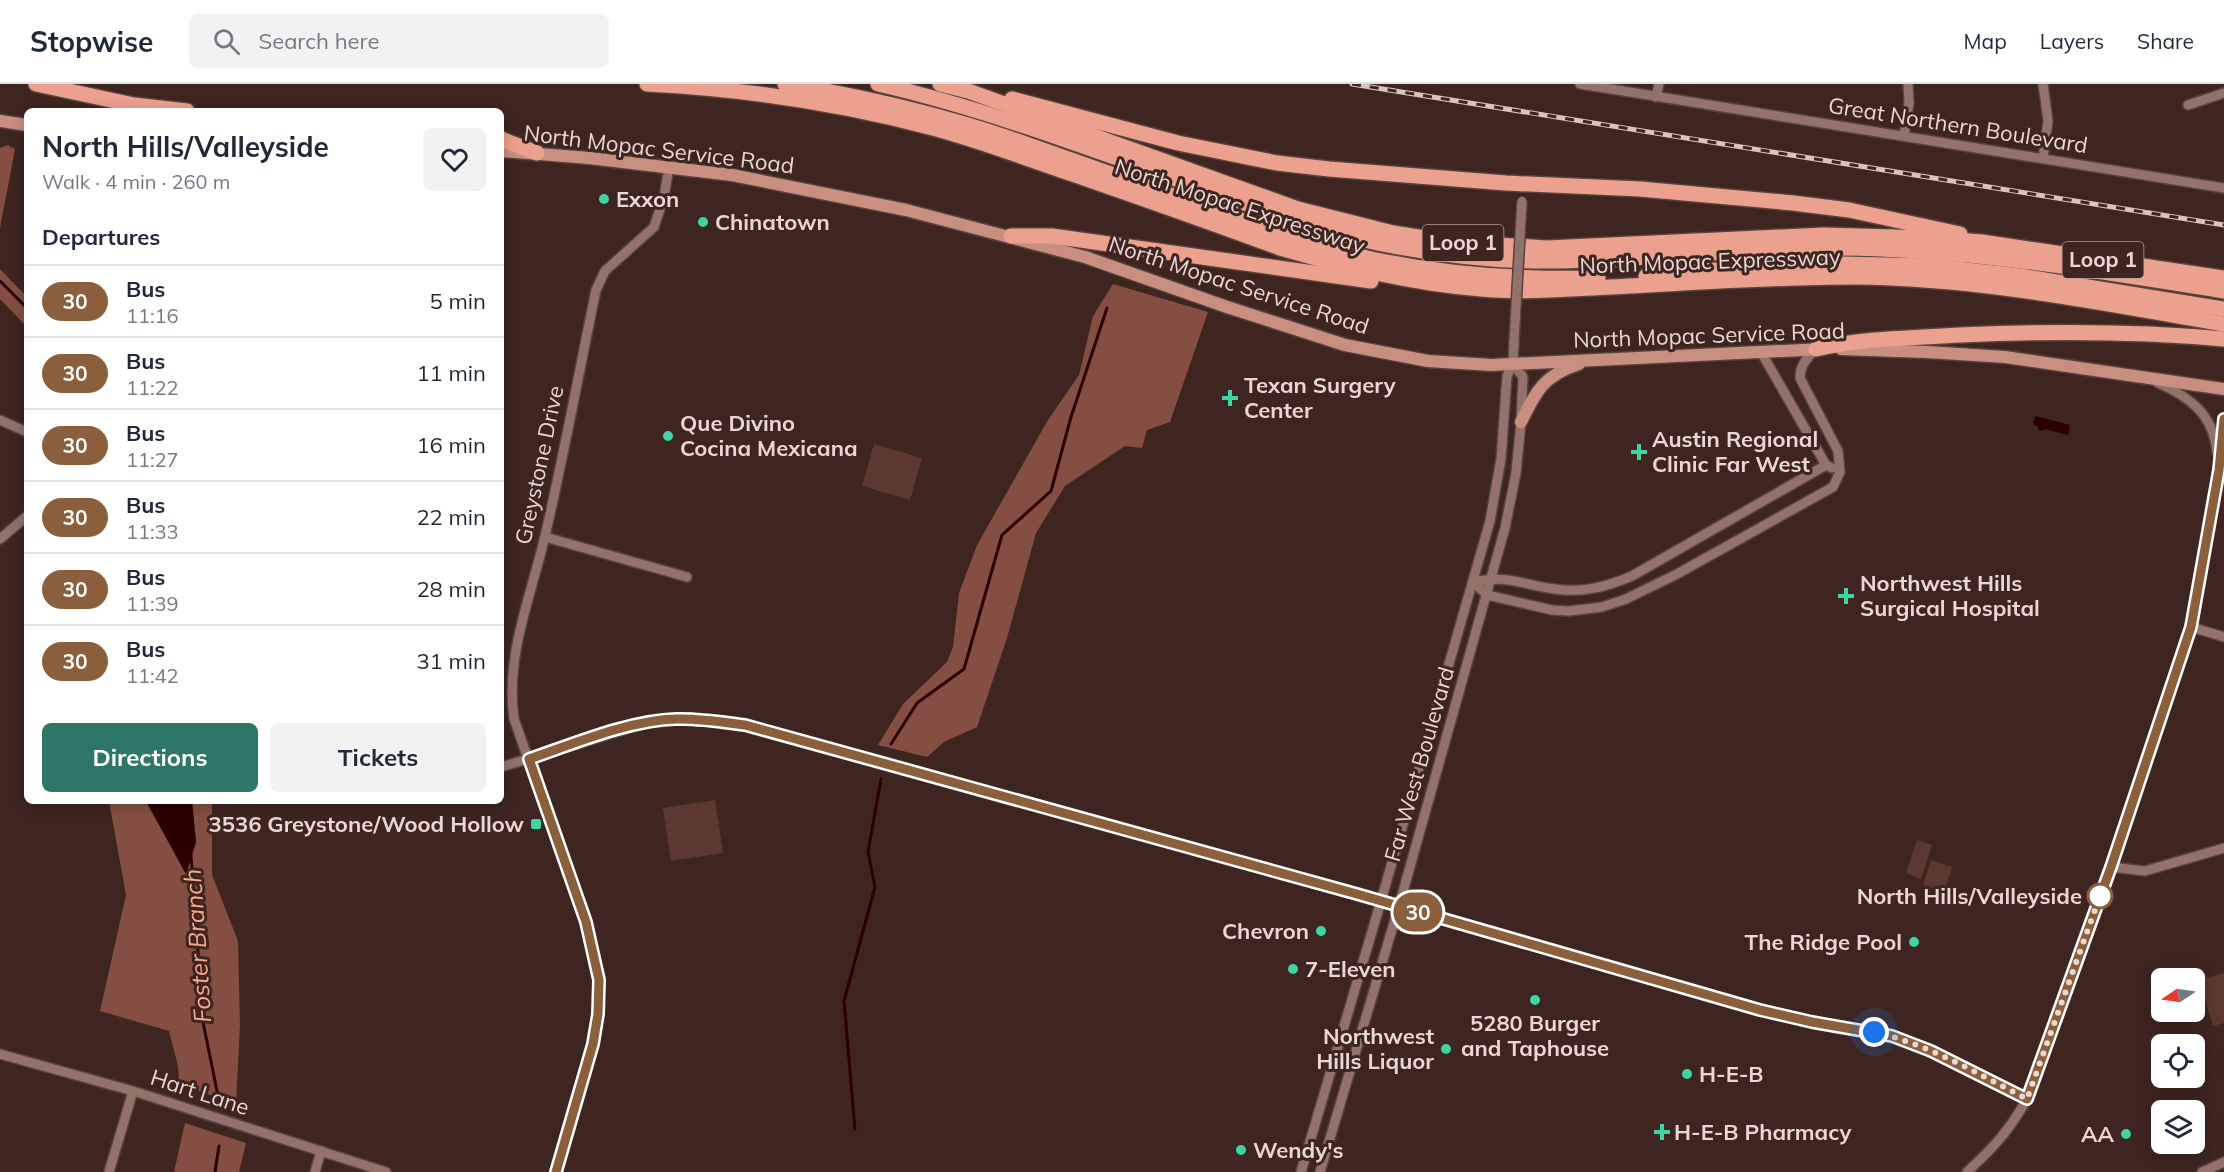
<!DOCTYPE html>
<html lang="en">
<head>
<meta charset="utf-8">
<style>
	body { margin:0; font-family:Mulish,sans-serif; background:#f2f2f3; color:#1f2937; height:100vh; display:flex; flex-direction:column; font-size:22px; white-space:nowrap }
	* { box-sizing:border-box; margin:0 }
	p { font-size:20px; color:#747a83 }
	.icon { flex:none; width:33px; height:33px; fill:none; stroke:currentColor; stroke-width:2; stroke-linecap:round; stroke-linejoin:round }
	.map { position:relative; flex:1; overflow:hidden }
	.sheet { position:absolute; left:24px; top:24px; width:480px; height:696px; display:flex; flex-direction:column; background:#fff; border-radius:9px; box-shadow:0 3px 15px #0003 }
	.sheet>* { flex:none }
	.badge { padding:0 12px; border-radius:20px; font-size:21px; line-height:39px }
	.needle { width:39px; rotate:257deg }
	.fabs { position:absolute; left:2151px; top:884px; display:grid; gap:12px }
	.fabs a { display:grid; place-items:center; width:54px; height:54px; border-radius:9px; background:#fff; box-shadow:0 3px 15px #0003; font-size:30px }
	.you { position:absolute; width:30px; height:30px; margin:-15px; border:4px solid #fff; border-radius:50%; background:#1a73e8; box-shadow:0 0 0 9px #1a73e833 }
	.map>.badge { position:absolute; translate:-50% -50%; box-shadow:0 0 0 3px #fff }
	h2 { padding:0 18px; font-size:22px; line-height:54px }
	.round { display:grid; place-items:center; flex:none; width:63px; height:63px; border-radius:9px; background:#f2f2f3 }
	.overview { display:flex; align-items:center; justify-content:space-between; height:102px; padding:0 18px }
	h1 { font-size:28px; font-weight:700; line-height:45px }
	.cta { display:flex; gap:12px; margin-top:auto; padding:12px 18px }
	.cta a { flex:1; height:69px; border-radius:9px; background:#2d7668; color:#fff; font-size:24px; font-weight:700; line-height:69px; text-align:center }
	.cta a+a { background:#f2f2f3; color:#1f2937 }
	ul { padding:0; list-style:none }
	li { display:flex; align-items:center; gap:18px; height:72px; padding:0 18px; border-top:2px solid #e0e1e3 }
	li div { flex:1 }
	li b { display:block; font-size:22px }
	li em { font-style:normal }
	li .badge { min-width:66px; font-weight:700; text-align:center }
	header { display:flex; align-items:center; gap:36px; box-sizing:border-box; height:84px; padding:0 30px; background:#fff; border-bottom:2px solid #e0e1e3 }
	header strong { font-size:28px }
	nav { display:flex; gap:33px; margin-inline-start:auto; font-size:21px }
	.search { width:420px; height:54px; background:#f2f2f3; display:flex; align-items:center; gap:15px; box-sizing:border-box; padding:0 21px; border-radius:9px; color:#747a83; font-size:22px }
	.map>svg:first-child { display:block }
</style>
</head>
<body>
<header>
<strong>Stopwise</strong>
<div class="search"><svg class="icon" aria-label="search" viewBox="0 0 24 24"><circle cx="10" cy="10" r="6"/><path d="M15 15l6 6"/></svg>Search here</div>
<nav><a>Map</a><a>Layers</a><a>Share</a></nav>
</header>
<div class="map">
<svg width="2224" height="1088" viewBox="0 0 2224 1088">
	<rect width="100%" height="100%" fill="#3e251f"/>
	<g fill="#5b3932">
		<polygon points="874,360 922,374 910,416 862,402"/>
		<polygon points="715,716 723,769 671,777 663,724"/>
		<polygon points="1917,756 1932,761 1921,795 1906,789"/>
		<polygon points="1931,776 1952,783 1944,808 1923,801"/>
		<polygon points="2224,889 2224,939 2213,942 2199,896"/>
	</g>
	<g fill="#844f42">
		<polygon points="8,61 15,65 0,144 0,64"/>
		<polygon points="0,185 27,213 27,243 0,215"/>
		<polygon points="1113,200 1208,228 1170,338 1147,346 1142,364 1125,362 1065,402 1036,449 1007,554 977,643 944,658 927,673 878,661 903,620 947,578 953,563 959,509 977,461 1048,336 1079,291 1093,232"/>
		<polygon points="109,717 146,717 186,790 196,758 192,717 212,717 212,791 238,857 240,940 236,1021 179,999 178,982 169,947 100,927 126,811"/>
		<polygon points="185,1039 246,1059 239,1088 174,1088"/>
	</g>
	<g fill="#2b0000">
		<polygon points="2035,332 2070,341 2068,351 2045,345 2042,347 2039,347 2037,342 2033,340"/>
		<polygon points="146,717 192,717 196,758 186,790"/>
	</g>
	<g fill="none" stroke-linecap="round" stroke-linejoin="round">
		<g stroke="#2b0000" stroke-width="3">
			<polyline points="0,197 27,224"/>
			<polyline points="891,660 917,619 964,585 1002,451 1051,407 1071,333 1107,224"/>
			<polyline points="191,771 203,938 217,1007"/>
			<polyline points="855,1045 844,917 875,803 868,768 881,695"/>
			<polyline points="215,1088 219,1062"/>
		</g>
		<g stroke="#57423d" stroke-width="12">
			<g id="minor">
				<polyline points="1580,0 2224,104"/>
				<polyline points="2043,0 2048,37 2043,74"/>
				<polyline points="1656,13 1659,0"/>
				<polyline points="2188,21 2224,9"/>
				<polyline points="1904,52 1909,19 1908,0"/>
				<polyline points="1761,268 1826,381 1832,384"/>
				<path d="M 2158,299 C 2190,313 2213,330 2217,368"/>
				<polyline points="0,336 27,348"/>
				<polyline points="545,453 687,493"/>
				<polyline points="0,455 27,432"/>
				<path d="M 1473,498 L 1487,511 L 1552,526 L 1569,527 L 1602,523 L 1626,515 L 1677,490 L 1833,403 L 1840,388 L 1838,367 L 1800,294 C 1800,281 1807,274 1816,265"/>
				<path d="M 1473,498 C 1509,490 1522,501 1555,505 C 1583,509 1606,503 1632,492 L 1826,381"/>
				<polyline points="2191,543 2224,553"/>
				<polyline points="501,683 649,638 675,635 708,636 745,641 1367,813 1760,926 1812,938 1892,952 1931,967 2027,1015"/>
				<polyline points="2111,783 2145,787 2224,764"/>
				<polyline points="0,970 133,1007 386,1088"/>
				<polyline points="109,1088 133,1007"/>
				<polyline points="315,1088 321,1067"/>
				<path d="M 556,1088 L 593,960 L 598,930 L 599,896 L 586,838 L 514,635 C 505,571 531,513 545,452 C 564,371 579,288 596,206 L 605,187 L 654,143 L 664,113 L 669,83"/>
				<polyline points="1301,1088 1381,817 1490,437 1501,375 1507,292 1513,280 1514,258"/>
				<polyline points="1320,1088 1399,822 1505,444 1516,389 1521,338 1523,293 1513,280"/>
				<path d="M 1967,1088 C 1994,1063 2009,1047 2027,1015 L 2111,783 L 2191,543 L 2219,386 L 2224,335"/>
				<polyline points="2202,1088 2224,1078"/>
			</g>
		</g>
		<g stroke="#57423d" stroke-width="15">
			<g id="major">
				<polyline points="0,37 27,41"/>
				<polyline points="501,67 589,74 732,91 906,126 1085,173 1227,223 1345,261 1428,277 1491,281 1823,265"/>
				<polyline points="1841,265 1927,268 2005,273 2224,305"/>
				<path d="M 1521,338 C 1536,307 1544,291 1579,280"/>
			</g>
		</g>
		<g stroke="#57423d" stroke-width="18">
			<g id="highway">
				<polyline points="36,0 134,21 187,27"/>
				<path d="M 647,0 C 744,5 839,19 933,44 C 981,57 1028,75 1075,91 C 1144,115 1212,139 1280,164 C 1346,183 1413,200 1481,205 C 1524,209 1568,205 1611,203 C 1692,199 1773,193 1854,193 C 1979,194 2102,219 2224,240"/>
				<path d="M 785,0 C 860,12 934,29 1006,53 C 1073,76 1140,100 1207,124 C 1254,141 1301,158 1350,170 C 1431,190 1515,196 1598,194"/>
				<path d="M 878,0 C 991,26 1098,68 1207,106 C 1270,128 1333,152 1399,163 C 1450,172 1504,178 1557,177 C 1651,175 1745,164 1840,164 C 1969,165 2097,187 2224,207"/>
				<polyline points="940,0 968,7 1298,125 1393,149 1449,158 1547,164 1824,151 1929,154 1982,158 2224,194"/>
				<polyline points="1012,15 1178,59 1277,79 1329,85 1506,99 1640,105 1793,119 1849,126 1960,150"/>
				<polyline points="501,55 537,69"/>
				<polyline points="1011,152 1052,152 1371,197"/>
				<polyline points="1646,192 1798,179 1930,182 2020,192 2224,225"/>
				<path d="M 1816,265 C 1863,254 1912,254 1960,251 C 2050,247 2135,247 2224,255"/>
			</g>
		</g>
		<use href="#minor" stroke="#92726b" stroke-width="9"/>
		<use href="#major" stroke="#c88e80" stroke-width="12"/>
		<use href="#highway" stroke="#eca08e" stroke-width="15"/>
		<g stroke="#d6c4bf" stroke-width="5">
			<polyline id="rail" points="1352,0 2224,141"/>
		</g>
		<use href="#rail" stroke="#3e251f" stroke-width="3" stroke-dasharray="9" stroke-linecap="butt"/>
		<g stroke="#57423d" stroke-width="12" stroke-linecap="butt">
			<polyline id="minor-bridge" points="1514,258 1522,117"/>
		</g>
		<use href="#minor-bridge" stroke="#92726b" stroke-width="9"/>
	</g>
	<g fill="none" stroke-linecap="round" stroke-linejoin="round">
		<g stroke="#fff" stroke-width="14">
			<path id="line" d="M 556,1088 L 593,960 L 598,930 L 599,896 L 586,838 L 529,675 C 573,660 630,636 676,635 C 699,634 722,638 745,641 L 1357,810 L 1760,926 L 1812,938 L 1892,952 L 1931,967 L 2027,1015 L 2111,783 L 2191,543 L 2219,386 L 2224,335"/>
		</g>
		<use href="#line" stroke="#8b5e3c" stroke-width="9"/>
		<path stroke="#e8d7d2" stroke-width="6" stroke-dasharray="0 10.8" d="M 1874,948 C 1928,960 1978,990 2027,1015 L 2100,812"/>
	</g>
	<g fill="#3ed4a3" stroke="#3e251f" stroke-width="2">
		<circle cx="604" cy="115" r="6"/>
		<circle cx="703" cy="138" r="6"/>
		<path d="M1227 305h6v6h6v6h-6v6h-6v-6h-6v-6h6z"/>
		<circle cx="668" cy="352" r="6"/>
		<path d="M1636 359h6v6h6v6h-6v6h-6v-6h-6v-6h6z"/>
		<path d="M1843 503h6v6h6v6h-6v6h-6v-6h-6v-6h6z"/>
		<rect x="530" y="734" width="12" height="12" rx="3"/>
		<circle cx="1321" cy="847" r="6"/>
		<circle cx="1914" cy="858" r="6"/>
		<circle cx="1293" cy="885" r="6"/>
		<circle cx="1535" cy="916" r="6"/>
		<circle cx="1446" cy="965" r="6"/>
		<circle cx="1687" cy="990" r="6"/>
		<path d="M1659 1039h6v6h6v6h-6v6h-6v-6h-6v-6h6z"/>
		<circle cx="2126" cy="1050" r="6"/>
		<circle cx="1241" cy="1066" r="6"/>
	</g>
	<circle fill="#fff" stroke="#8b5e3c" stroke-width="3" cx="2100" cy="812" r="12"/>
	<g text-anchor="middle" stroke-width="6" stroke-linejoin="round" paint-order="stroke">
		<g fill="#3e251f" stroke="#b5a29c" stroke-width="1.5">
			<rect x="1422.5" y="141" width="81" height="36" rx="4.5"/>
			<rect x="2062.5" y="158" width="81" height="36" rx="4.5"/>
		</g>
		<g font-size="21" font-weight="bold" fill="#e8d7d2">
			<text x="1463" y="166">Loop 1</text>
			<text x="2103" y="183">Loop 1</text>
		</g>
		<g font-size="22" fill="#e8d7d2" stroke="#3e251f">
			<text transform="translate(1958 41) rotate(9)" y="8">Great Northern Boulevard</text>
			<text transform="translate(659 65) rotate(7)" y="8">North Mopac Service Road</text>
			<text transform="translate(1240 122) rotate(18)" y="8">North Mopac Expressway</text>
			<text transform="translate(1710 177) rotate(-2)" y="8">North Mopac Expressway</text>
			<text transform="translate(1239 201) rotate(18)" y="8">North Mopac Service Road</text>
			<text transform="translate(1709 251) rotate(-2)" y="8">North Mopac Service Road</text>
			<text transform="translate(539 381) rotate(-78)" y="8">Greystone Drive</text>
			<text transform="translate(1419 680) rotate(-74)" y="8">Far West Boulevard</text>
			<text transform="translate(200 1008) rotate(18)" y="8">Hart Lane</text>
		</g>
		<g font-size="22" font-weight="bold" fill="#e8d7d2" stroke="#3e251f" text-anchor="start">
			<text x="616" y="123">Exxon</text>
			<text x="715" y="146">Chinatown</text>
			<text x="1244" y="309">Texan Surgery<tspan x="1244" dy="25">Center</tspan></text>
			<text x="680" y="347">Que Divino<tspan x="680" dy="25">Cocina Mexicana</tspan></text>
			<text x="1652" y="363">Austin Regional<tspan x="1652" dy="25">Clinic Far West</tspan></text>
			<text x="1860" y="507">Northwest Hills<tspan x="1860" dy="25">Surgical Hospital</tspan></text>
			<text x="524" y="748" text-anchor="end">3536 Greystone/Wood Hollow</text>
			<text x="1309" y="855" text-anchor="end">Chevron</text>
			<text x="1902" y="866" text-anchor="end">The Ridge Pool</text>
			<text x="1305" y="893">7-Eleven</text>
			<text x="1535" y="947" text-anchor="middle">5280 Burger<tspan x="1535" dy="25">and Taphouse</tspan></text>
			<text x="1434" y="960" text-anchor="end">Northwest<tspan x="1434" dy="25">Hills Liquor</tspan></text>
			<text x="1699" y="998">H-E-B</text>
			<text x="1674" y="1056">H-E-B Pharmacy</text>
			<text x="2114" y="1058" text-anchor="end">AA</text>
			<text x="1253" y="1074">Wendy's</text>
		</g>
		<g font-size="22" font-weight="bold" fill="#e8d7d2" stroke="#3e251f" text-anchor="end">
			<text x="2082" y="820">North Hills/Valleyside</text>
		</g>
		<g font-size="24" font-style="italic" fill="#fda793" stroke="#3e251f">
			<text transform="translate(198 862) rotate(-94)" y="8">Foster Branch</text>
		</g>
	</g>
</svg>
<div class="fabs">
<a><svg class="needle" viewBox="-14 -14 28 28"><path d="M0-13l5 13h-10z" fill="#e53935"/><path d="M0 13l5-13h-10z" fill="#747a83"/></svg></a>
<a><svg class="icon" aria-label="locate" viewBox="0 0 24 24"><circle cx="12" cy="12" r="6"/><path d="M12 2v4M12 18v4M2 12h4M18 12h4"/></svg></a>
<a><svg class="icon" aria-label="layers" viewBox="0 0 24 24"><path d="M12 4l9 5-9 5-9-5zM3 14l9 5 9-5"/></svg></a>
</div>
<div class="you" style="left:1874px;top:948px"></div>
<b class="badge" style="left:1418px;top:828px;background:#8b5e3c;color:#fff">30</b>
<section class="sheet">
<div class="overview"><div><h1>North Hills/Valleyside</h1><p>Walk · 4 min · 260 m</p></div><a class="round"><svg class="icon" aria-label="heart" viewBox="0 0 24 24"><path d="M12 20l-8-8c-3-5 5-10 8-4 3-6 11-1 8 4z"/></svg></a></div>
<h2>Departures</h2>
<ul>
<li><span class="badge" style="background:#8b5e3c;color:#fff">30</span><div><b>Bus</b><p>11:16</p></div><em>5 min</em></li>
<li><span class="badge" style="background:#8b5e3c;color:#fff">30</span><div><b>Bus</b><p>11:22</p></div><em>11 min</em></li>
<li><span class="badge" style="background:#8b5e3c;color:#fff">30</span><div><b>Bus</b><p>11:27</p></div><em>16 min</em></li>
<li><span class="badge" style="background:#8b5e3c;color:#fff">30</span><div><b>Bus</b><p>11:33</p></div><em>22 min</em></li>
<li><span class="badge" style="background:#8b5e3c;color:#fff">30</span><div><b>Bus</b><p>11:39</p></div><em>28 min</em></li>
<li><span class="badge" style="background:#8b5e3c;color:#fff">30</span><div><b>Bus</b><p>11:42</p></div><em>31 min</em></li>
</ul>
<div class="cta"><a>Directions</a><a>Tickets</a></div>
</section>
</div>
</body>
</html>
